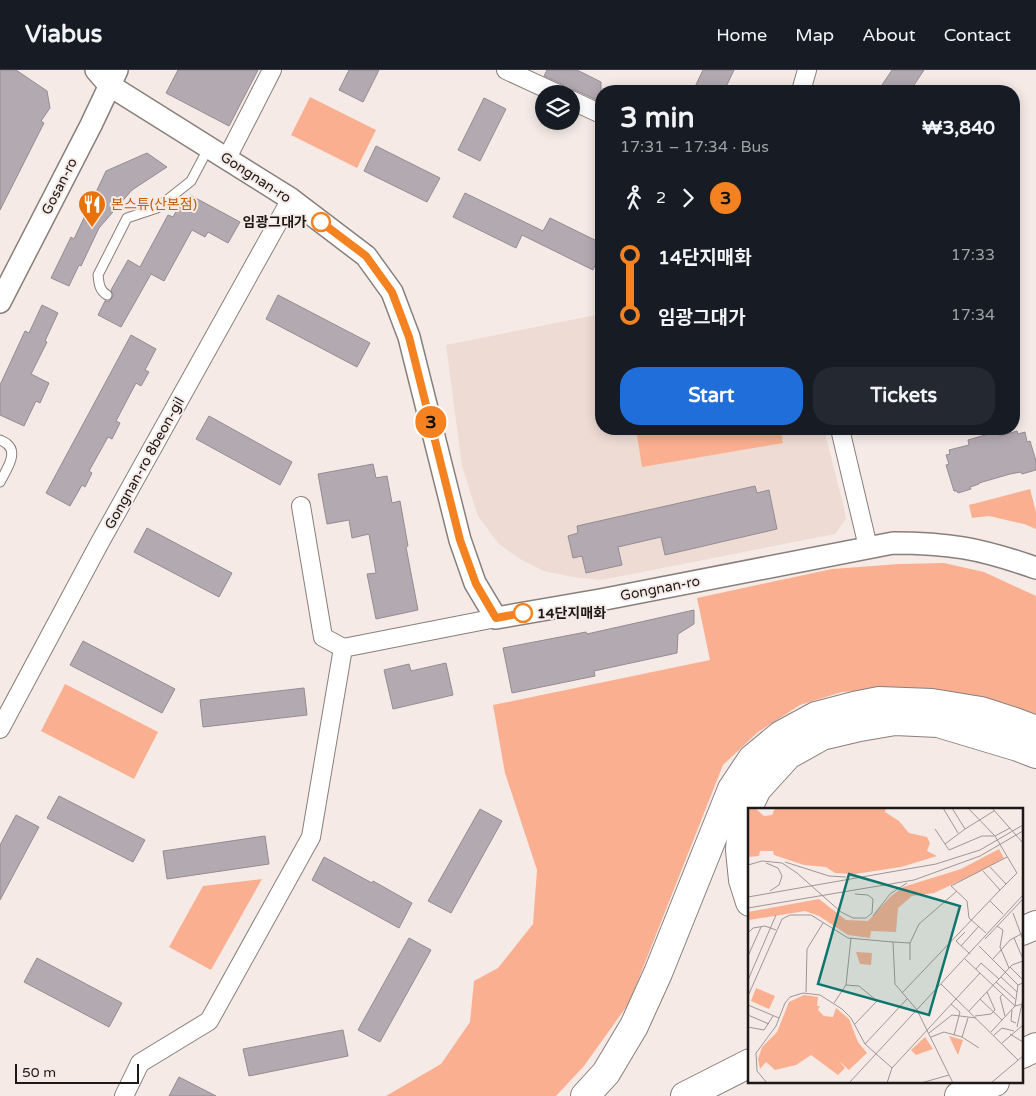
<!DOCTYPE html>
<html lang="en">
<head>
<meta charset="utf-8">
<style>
	body { margin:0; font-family:"Varela Round","Noto Sans KR",sans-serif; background:#242831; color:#f1f3f6; height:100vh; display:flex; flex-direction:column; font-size:19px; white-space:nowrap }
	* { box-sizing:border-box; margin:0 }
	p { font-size:16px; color:#9ea1a6 }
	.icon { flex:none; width:28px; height:28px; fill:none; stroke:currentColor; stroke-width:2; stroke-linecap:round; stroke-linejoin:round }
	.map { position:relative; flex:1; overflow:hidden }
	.side { position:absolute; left:595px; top:15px; width:425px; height:350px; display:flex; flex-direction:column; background:#171b24; border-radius:20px; box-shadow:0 2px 12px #0003 }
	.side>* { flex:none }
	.badge { padding:0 10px; border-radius:16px; font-size:18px; line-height:32px }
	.controls { position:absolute; left:535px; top:15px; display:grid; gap:10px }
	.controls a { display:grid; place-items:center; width:45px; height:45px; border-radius:50%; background:#171b24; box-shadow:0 2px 12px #0003; font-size:25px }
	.scale { position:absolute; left:15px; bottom:12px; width:124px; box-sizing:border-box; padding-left:5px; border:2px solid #1d1918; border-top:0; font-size:14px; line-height:18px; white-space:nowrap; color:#1d1918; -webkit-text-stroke:4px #f5eae6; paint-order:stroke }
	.map>.badge { position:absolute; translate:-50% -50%; box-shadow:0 0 0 2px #fff }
	.legs { display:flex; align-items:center; gap:8px; height:55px; padding:0 25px; font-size:16px }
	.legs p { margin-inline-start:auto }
	.overview { display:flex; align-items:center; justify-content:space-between; height:85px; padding:0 25px }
	h1 { font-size:28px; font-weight:800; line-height:38px }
	.cta { display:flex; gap:10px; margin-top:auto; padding:10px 25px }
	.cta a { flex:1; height:58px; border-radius:20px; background:#206ed9; color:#fff; font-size:20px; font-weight:800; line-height:58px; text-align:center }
	.cta a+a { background:#242831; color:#f1f3f6 }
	ul { padding:0 25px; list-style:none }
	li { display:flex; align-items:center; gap:18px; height:60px; font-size:19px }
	li i { display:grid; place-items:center; width:8px; height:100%; margin:0 6px; background:currentColor }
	li i::after { content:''; width:12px; height:12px; margin:-6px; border:4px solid; border-radius:50%; background:#171b24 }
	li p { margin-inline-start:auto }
	li:first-child i { background:linear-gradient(#0000 50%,currentColor 0) }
	li:last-child i { background:linear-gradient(currentColor 50%,#0000 0) }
	header { display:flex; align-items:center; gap:30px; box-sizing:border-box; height:70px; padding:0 25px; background:#171b24; border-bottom:1px solid #363941 }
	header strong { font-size:24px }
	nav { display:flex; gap:28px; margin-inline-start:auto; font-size:18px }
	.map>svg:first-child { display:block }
</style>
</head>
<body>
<header>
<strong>Viabus</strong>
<nav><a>Home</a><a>Map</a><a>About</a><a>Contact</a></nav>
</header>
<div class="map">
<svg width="1036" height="1026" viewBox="0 0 1036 1026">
	<rect width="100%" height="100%" fill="#f5eae6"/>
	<polygon fill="#eedbd4" points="601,244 601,359 824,359 844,438 846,449 835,464 601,510 573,507 544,501 520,489 499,474 478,446 462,396 446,275"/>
	<g fill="#fab090">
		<polygon points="310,27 376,60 357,98 291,65"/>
		<polygon points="636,359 781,359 783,373 642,397"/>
		<polygon points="1030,419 1036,442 1036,459 1024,454 989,446 972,448 969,435"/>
		<polygon points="944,493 984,502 1036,526 1036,647 1027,643 953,622 891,618 842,622 800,635 758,662 723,695 629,933 584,996 556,1026 386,1026 441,994 470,952 474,911 498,898 533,854 537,800 505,703 493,635 710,590 697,528 832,499 899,494"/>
		<polygon points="65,614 158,662 134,709 41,661"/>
		<polygon points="262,809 211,900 169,877 203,816"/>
	</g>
	<g fill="#b3aab1" stroke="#948c93">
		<polygon points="0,0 16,0 47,21 50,38 41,51 44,53 0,140"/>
		<polygon points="178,0 258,0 229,56 166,23"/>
		<polygon points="349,0 379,0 363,32 339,20"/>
		<polygon points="547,0 577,0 601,12 601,32 575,20 568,20 562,14 544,6"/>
		<polygon points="703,0 734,0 724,21 693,21"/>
		<polygon points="892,0 924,0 910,21 878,21"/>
		<polygon points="484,28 506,39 480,91 458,80"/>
		<polygon points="376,76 440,108 427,132 364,101"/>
		<polygon points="147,83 167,97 132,120 99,158 81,196 79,195 69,216 51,208 71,167 74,169 106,101"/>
		<polygon points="465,123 543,161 550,148 601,173 601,182 593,200 522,165 516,178 453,147"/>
		<polygon points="190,125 240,152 228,173 208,162 205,167 192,160 164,211 151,204 121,257 98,245 105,231 109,231 112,228 113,225 111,220 128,190 140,197 168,145 173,147 184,127 188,129"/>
		<polygon points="278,225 370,273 357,297 266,249"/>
		<polygon points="42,235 58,243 45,271 47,272 31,304 49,313 40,333 36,331 24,356 0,345 0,315 25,261 29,263"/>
		<polygon points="131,265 156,279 145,300 149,302 141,316 136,313 116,351 120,353 112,369 108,367 89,401 92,403 85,417 82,415 70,436 46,423"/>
		<polygon points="209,346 292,392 280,415 196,369"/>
		<polygon points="999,361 1000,366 1017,361 1018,364 1025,362 1027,372 1030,371 1036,391 1036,400 1022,404 1021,402 1010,404 979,413 979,414 970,417 971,419 958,423 957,421 954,421 946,395 949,394 946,385 950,384 949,380 969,375 968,370"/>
		<polygon points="373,394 376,408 387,406 392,433 400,431 408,476 406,477 418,540 376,549 367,504 376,503 369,464 352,468 349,450 327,454 318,404"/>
		<polygon points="755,416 757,423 769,420 777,459 665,485 661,467 618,477 622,495 586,503 582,486 573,488 568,466 578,463 577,456"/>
		<polygon points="147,458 232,503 219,527 134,482"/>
		<polygon points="694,540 694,554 678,564 677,583 594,601 595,606 512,623 503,578 586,562 587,564"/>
		<polygon points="83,571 175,619 162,643 70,595"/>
		<polygon points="446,593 453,625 393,639 384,600 409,594 411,601"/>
		<polygon points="304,618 307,645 203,657 200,630"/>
		<polygon points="59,726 145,770 133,792 47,748"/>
		<polygon points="480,739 502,751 451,843 428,831"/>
		<polygon points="16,745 39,757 0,830 0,775"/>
		<polygon points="265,766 269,794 167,809 163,781"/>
		<polygon points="324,787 372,813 373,811 412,833 399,858 312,810"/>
		<polygon points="409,868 431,880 380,972 358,960"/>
		<polygon points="37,888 122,933 109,957 24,912"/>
		<polygon points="343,960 348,986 249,1006 243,979"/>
		<polygon points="179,1007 216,1026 169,1026"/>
	</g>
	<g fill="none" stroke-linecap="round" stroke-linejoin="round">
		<g stroke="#887f7b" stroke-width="11">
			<g id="service">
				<path d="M 107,225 C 99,220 99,213 98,205 L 127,148 L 157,138 L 191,111 L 209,77"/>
				<path d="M 0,370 C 2,371 5,372 7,374 C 19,383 5,402 0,412"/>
			</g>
		</g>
		<g stroke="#887f7b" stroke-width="20">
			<g id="minor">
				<polyline points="506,0 558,24"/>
				<polyline points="801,21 807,0"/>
				<polyline points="571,30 601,44"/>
				<polyline points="227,88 272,0"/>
				<polyline points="840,359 868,477"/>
				<polyline points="301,436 323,567 343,578"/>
				<polyline points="0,659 99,474 291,129"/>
				<polyline points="124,1026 140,993 209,951 311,767 343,578 496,548"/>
			</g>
		</g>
		<g stroke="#887f7b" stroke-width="24">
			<g id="tertiary">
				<path d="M 96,0 L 109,15 L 291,129 L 366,186 L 392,222 L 409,267 L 460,470 L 475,513 L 496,548 L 600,530 L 893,473 C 917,473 940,474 964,478 C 988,482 1013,490 1036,498"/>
				<polyline points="0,232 91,55 117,0"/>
			</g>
		</g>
		<g stroke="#887f7b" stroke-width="30">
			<g id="motorway">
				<polyline points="750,832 743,810 740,780 742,750 757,719 788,685 822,666 860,657 895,651 938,653 1018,677 1036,684"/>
				<polyline points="1022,861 1036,855"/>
				<polyline points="1022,984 1036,977"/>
				<polyline points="585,1026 606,1003 634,956 658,903 732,719 752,689 781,665 816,646 854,636 879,631 932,633 981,641 1015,652 1036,660"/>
				<polyline points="685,1026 750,993"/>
				<polyline points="959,1026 995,1012"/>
			</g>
		</g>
		<use href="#service" stroke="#fff" stroke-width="9"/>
		<use href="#minor" stroke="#fff" stroke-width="18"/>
		<use href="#tertiary" stroke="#fff" stroke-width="21"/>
		<use href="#motorway" stroke="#fff" stroke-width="28"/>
	</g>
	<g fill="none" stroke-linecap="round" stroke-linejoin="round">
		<g stroke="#fff" stroke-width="11">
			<polyline id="line-1" points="321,152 366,186 392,222 409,267 460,470 476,514 496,548 523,543"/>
		</g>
		<use href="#line-1" stroke="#f58220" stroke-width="8"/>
	</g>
	<defs>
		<g id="restaurant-pin" transform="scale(1.4375)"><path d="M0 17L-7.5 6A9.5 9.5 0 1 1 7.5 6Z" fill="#e8710a" stroke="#f5eae6"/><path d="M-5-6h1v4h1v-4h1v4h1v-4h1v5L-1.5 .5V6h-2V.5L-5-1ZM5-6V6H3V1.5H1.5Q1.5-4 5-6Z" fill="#fff"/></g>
	</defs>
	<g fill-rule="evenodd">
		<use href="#restaurant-pin" x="92" y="134"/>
	</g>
	<g fill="#fff" stroke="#f58220" stroke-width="2.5">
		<circle cx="321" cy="152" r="9"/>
		<circle cx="523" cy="543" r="9"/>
	</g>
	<g text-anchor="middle" stroke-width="4" stroke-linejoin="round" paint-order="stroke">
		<g font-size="14" fill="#1d1918" stroke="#f5eae6">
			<text transform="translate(256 107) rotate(33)" y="5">Gongnan-ro</text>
			<text transform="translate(59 116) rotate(-63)" y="5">Gosan-ro</text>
			<text transform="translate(144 393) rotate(-61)" y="5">Gongnan-ro 8beon-gil</text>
			<text transform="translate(660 518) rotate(-11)" y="5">Gongnan-ro</text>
		</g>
		<g font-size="14" fill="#c56008" stroke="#f5eae6" text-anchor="start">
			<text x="111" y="139">본스튜(산본점)</text>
		</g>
		<g font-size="14" font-weight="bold" fill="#1d1918" stroke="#f5eae6" text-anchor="end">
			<text x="307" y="157">임광그대가</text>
			<text x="537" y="548" text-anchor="start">14단지매화</text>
		</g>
	</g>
	<g transform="translate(748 738)">
		<rect width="275" height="275" fill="#f5eae6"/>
		<path d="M 0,0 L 7,0 L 16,8 L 24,7 L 27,0 L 138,0 L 137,4 L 151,13 L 161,25 L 179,29 L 182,35 L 179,43 L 189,48 L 153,59 L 107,66 L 87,65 L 78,59 L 56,57 L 26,47 L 25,43 L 12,43 L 11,48 L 0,49 ZM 251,41 L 256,50 L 233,63 L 186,85 L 164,88 L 150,100 L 148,124 L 123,123 L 122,130 L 100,127 L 71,108 L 57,103 L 1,112 L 0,120 L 0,104 L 71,91 L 98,112 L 120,113 L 142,89 L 155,79 L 213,61 ZM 108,144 L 124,145 L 123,157 L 112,156 ZM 8,180 L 27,188 L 21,201 L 3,193 ZM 56,187 L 70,189 L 69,198 L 72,198 L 70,202 L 76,208 L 85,209 L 88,200 L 101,211 L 110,234 L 119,245 L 101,262 L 91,253 L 97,260 L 90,267 L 63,247 L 48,257 L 27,262 L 18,254 L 12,261 L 10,251 L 14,239 L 29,224 L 41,194 ZM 201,228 L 215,232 L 210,247 L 207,241 ZM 177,229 L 185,241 L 168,247 L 163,242 Z" fill="#fab090"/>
		<path fill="none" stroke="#9f9694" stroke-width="1" d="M 195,0 L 210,25M 204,0 L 217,21 L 246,3M 220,0 L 247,28 L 269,65 L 252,82 L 235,63M 244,0 L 275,35M 187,21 L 201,42 L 234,28 L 246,28M 247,28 L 262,20M 197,36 L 217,21M 37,54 L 81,68 L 98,69M 18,55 L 30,60 L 34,68 L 31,77 L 22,83M 0,57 L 14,53 L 34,55 L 49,65 L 93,104 L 105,110 L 118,110 L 124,105 L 125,91 L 120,87 L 107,86M 242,59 L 258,76M 0,89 L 188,56 L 232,42 L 275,17M 242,93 L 255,106M 0,100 L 166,72 L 232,48 L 275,23M 265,105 L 275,132M 125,108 L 142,86 L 159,75M 249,118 L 255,122 L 252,139 L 261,160M 217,124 L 208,133 L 222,146M 0,125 L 5,120 L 17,118 L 28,122M 238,125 L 221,110 L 219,93 L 203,78 L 259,49M 266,130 L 275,151M 237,131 L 275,91M 145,134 L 162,135 L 171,116 L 209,83M 162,135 L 162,152M 213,138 L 231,118M 231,138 L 270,177M 0,148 L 13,119M 217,151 L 267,198M 245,151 L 262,132 L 275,125M 262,159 L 275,172M 228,161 L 233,155 L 251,171M 253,169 L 269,184M 0,172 L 28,107M 248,174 L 267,191M 193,176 L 270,252M 98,177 L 111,178 L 129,193 L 107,216M 58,184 L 59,141 L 75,115M 154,185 L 252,82M 255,186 L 252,189 L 257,208M 0,188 L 34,111 L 42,107 L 63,107 L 100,130 L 145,134 L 147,176 L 169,202 L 205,275M 232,191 L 254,212M 86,195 L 98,177 L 103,130M 203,196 L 212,204 L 206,227M 0,197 L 31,210M 267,198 L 270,177 L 275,175M 264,202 L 263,213 L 268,215M 221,203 L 264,157 L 275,153M 0,207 L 21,216M 227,208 L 243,206 L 247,202 L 239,184M 0,219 L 16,222 L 25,208M 269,219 L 275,191M 243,224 L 267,198 L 275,196M 181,225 L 204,207 L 228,210M 262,226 L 275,234M 246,227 L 254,220 L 266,223M 183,229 L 196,224 L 214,229 L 231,240M 214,229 L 220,210M 254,235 L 275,217M 117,236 L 159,191M 19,275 L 9,263 L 8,245 L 28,218 L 37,195 L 42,189 L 55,185 L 72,187 L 94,201 L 103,210 L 117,236 L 144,260M 101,275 L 275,87M 139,275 L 144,260 L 232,165M 173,275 L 201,267M 243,275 L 275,248"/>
		<path fill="#0f766e" fill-opacity="0.15" stroke="#0f766e" stroke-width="2.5" d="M 101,66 L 212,98 L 181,207 L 70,176 Z"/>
		<rect width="275" height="275" fill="none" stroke="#1d1918" stroke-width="2.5"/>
	</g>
</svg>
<div class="controls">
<a><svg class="icon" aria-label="layers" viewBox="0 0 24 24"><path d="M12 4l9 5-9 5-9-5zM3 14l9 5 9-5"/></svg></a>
</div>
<div class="scale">50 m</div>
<b class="badge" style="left:431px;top:352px;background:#f58220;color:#111">3</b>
<section class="side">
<div class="overview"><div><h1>3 min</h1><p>17:31 – 17:34 · Bus</p></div><b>₩3,840</b></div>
<div class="legs"><svg class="icon" aria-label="walk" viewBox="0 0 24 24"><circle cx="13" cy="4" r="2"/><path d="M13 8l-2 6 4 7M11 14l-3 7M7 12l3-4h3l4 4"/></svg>2<svg class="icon" aria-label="forward" viewBox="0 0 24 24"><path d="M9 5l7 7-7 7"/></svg><b class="badge" style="background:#f58220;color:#111">3</b></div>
<ul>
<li><i style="color:#f58220"></i><b>14단지매화</b><p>17:33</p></li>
<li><i style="color:#f58220"></i><b>임광그대가</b><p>17:34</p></li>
</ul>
<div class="cta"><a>Start</a><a>Tickets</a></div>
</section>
</div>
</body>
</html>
